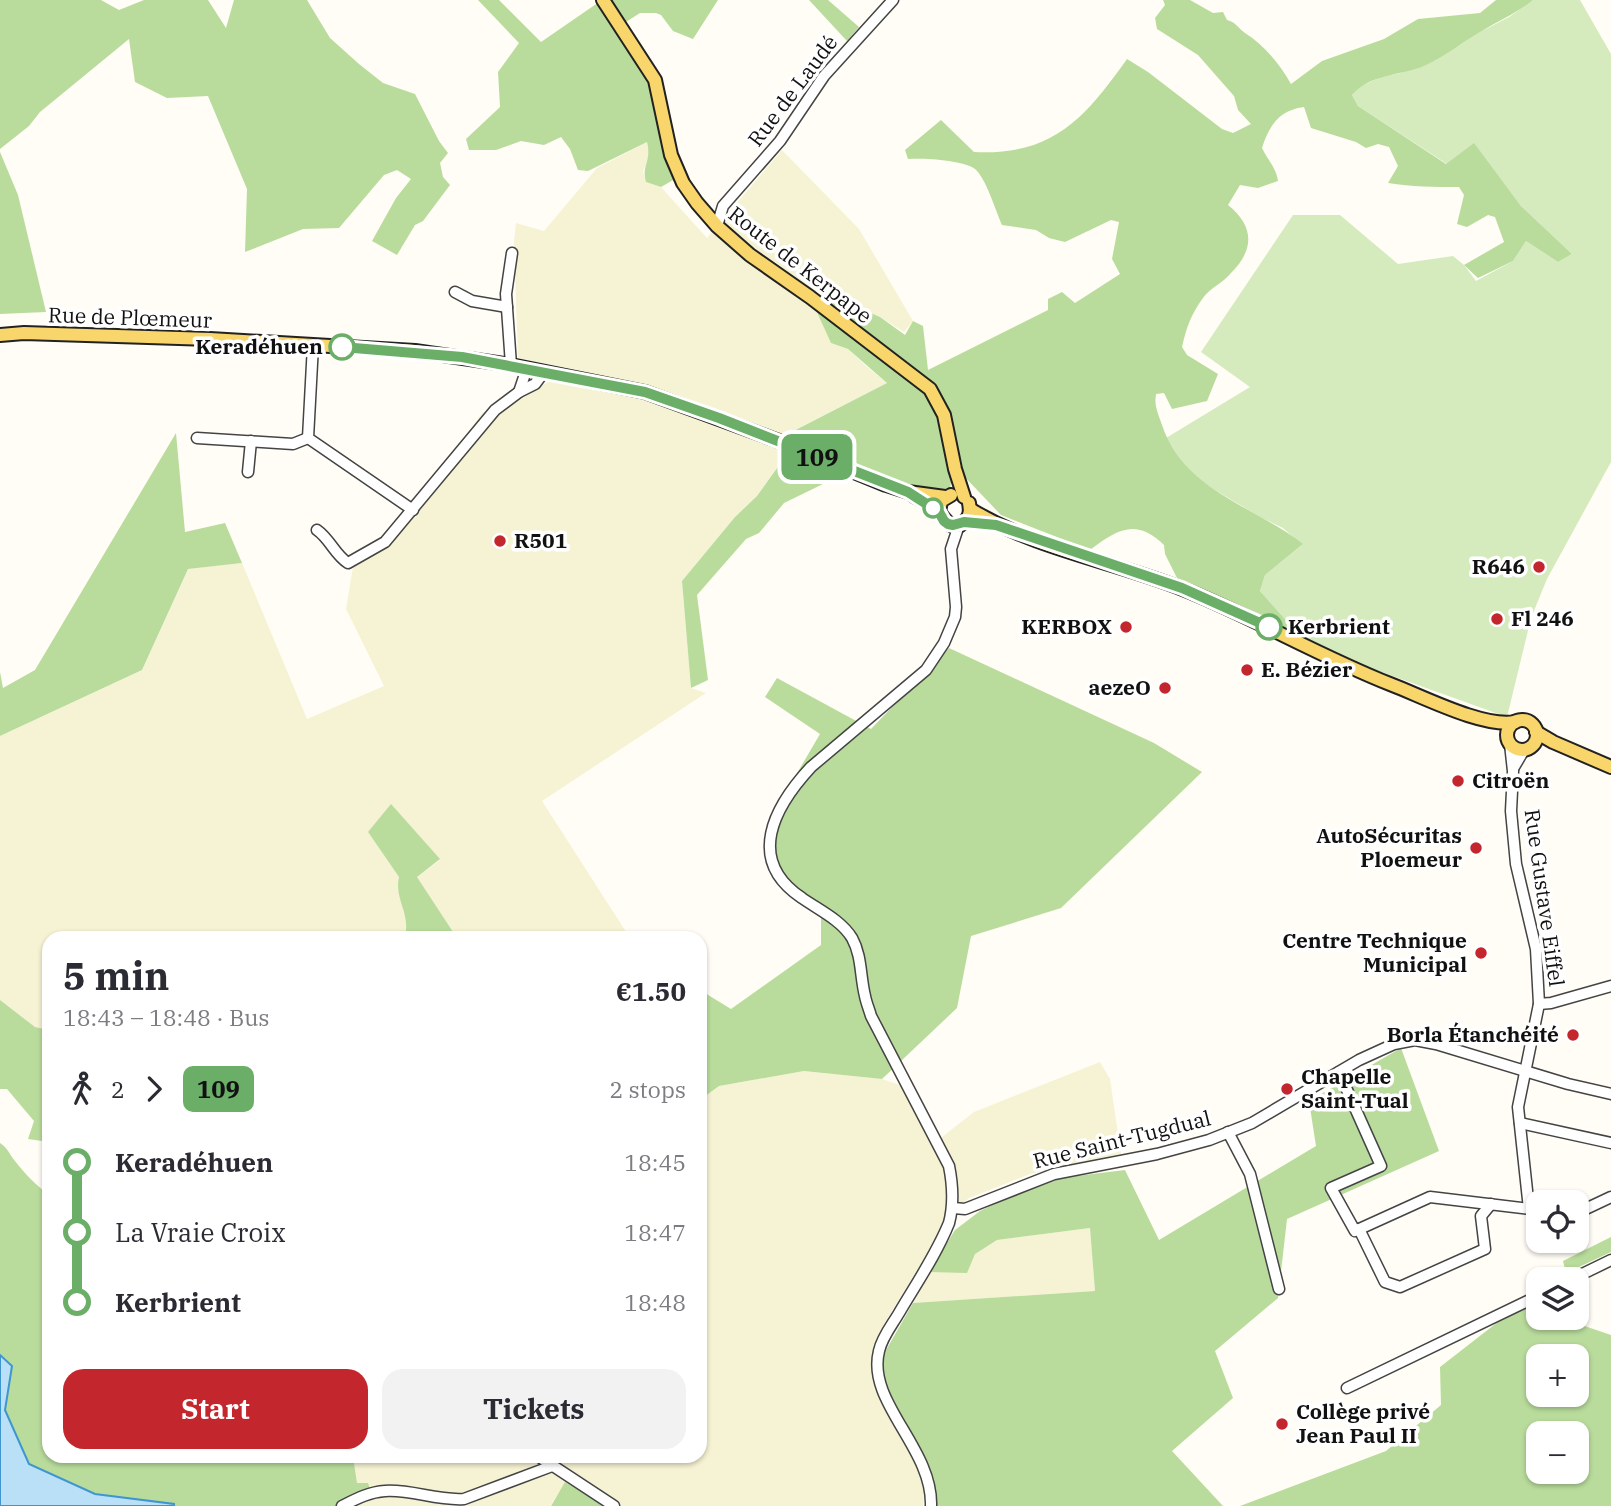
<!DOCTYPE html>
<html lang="en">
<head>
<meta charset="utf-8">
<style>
	body { margin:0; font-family:"IBM Plex Serif",serif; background:#f2f2f3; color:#2b2b33; height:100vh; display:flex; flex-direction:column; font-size:26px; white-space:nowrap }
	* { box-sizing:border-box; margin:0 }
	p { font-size:23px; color:#7c7c81 }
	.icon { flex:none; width:38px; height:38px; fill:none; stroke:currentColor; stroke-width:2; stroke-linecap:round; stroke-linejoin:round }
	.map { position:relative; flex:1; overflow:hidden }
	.drawer { position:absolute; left:42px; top:931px; width:665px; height:532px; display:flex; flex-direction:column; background:#fff; border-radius:21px; box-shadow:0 2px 5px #0004 }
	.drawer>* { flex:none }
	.badge { padding:0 14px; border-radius:10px; font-size:24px; line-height:46px }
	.controls { position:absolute; left:1526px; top:1190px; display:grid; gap:14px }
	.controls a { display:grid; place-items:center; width:63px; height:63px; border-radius:14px; background:#fff; box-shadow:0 2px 5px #0004; font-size:35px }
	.map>.badge { position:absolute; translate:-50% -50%; box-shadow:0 0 0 4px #fff }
	.legs { display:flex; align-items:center; gap:10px; height:77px; padding:0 21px; font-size:23px }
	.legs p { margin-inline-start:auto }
	.summary { display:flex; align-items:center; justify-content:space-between; height:119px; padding:0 21px }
	h1 { font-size:38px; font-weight:700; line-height:52px }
	.primary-button { display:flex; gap:14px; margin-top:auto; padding:14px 21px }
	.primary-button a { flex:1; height:80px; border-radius:21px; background:#c4262e; color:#fff; font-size:28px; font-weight:700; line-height:80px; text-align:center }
	.primary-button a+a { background:#f2f2f3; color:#2b2b33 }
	ul { padding:0 21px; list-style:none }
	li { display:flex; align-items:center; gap:24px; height:70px; font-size:26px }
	li i { display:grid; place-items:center; width:10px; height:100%; margin:0 9px; background:currentColor }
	li i::after { content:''; width:18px; height:18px; margin:-9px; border:5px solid; border-radius:50%; background:#fff }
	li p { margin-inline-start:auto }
	li:first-child i { background:linear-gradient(#0000 50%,currentColor 0) }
	li:last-child i { background:linear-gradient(currentColor 50%,#0000 0) }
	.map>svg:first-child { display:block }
</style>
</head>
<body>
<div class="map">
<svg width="1611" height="1506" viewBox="0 0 1611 1506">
	<rect width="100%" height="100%" fill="#fffdf5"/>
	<g fill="#f6f3d4">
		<polygon points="647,142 650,154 643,172 646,182 661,187 707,238 782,150 859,229 913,321 904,332 880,317 830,295 831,343 848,349 866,366 887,383 777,439 792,446 757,496 735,517 682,581 691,688 706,693 542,801 630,938 457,938 417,877 440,860 368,832 399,877 408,920 405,938 49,938 49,1030 35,1027 0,1000 0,736 142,670 188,569 242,563 307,719 384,686 346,609 353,567 392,540 482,413 570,372 518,358 514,241 516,223 544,231 597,168"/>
		<polygon points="1100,1062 1110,1079 1121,1154 1030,1174 969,1198 945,1219 928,1252 884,1324 871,1356 874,1382 887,1412 917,1465 924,1491 923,1506 606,1506 565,1483 550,1506 342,1506 357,1483 353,1456 700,1456 700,1100 719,1086 804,1071 882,1079 903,1086 930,1142 942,1137 974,1112"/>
		<polygon points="1090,1228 1095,1291 913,1303 929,1272 975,1253 997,1240"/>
	</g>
	<polygon fill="#d5ebbd" points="1533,0 1580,0 1611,54 1611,462 1547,579 1531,618 1507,717 1309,646 1260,591 1265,575 1302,545 1283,528 1262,518 1203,483 1185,467 1166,438 1250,387 1201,352 1293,215 1340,215 1398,264 1453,256 1464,265 1476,281 1513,261 1526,241 1558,262 1572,254 1521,206 1474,144 1447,164 1358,106 1352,95 1359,87 1381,77 1401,73 1509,17"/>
	<g fill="#b9dc9c" fill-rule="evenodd">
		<polygon points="0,0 101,0 119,10 144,0 208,0 226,28 234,0 307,0 330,38 359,64 383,83 415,94 439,141 448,153 440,163 443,177 450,185 423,221 415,225 397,255 372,241 396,198 411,179 397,170 384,175 339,228 303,229 245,252 247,189 208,96 167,98 135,82 129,39 40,112 29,126 0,149"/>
		<path d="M 478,0 L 499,0 L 541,42 L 602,0 L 718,0 L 693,39 L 673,31 L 661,15 L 656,13 L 640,13 L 615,29 L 645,74 L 654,95 L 659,117 L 660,139 L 675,179 L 661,187 L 646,182 C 641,165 652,162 647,142 L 588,171 L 578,170 L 570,149 L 561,137 L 544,145 L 521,141 L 496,150 L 469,150 L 466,139 L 500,107 L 498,72 L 519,43 Z"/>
		<polygon points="809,0 828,0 859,27 847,41"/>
		<path d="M 1163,0 L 1190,0 L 1213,13 L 1223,12 L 1227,20 C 1236,22 1238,28 1245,33 C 1264,45 1280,64 1291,84 L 1322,61 L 1384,39 L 1418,19 L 1480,13 L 1496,0 L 1533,0 C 1517,13 1500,20 1482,31 C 1463,41 1446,56 1426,65 C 1402,76 1371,73 1352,95 L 1358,106 L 1446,164 L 1474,143 L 1521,206 L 1572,254 L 1558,262 L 1526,241 L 1513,261 L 1478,278 L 1464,265 L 1504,242 L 1495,217 L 1488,215 L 1467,227 L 1457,224 L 1464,195 L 1459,187 C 1434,187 1412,187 1388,183 L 1398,166 L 1389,147 L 1378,144 L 1366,148 L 1356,142 L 1311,128 L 1304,107 C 1279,110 1269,126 1262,148 C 1268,161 1276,167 1278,181 L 1258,188 L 1240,185 L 1228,205 C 1254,226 1255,249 1231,273 C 1223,283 1210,288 1203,298 C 1191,314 1186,329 1182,347 L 1187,355 L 1218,374 L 1207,401 L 1172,409 L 1164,393 L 1156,394 C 1154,406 1158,413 1162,425 C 1184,491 1253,505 1303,544 L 1265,575 L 1260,591 L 1309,646 L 1182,588 L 1165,554 L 1164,545 C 1136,517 1116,530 1090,550 L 1001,515 L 960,472 L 952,474 L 950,489 C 917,500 873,477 842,467 L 821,485 L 784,503 L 759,533 L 746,539 L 697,595 L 708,680 L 691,688 L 682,581 L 735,517 L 757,496 L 792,447 L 776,440 L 887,383 L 848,349 L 831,343 L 810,297 L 830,295 L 880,317 L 905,335 L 913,321 L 923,326 L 928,370 L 1048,310 L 1048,299 L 1062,292 L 1075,303 L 1120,274 L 1112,259 L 1119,222 L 1111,220 L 1065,242 L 1049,238 L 1036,230 L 1002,225 C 996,212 986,178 975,169 C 963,160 924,158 908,159 L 905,150 L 941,120 L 974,152 C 1053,156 1085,118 1127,59 L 1148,72 L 1222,129 L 1233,133 L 1251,124 L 1238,110 L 1234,96 L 1198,55 L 1157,29 L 1155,18 L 1165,5 Z"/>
		<polygon points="0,152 18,195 46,312 0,314"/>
		<polygon points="176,433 185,532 225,523 242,563 188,569 142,670 0,736 0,672 3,688 35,670"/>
		<polygon points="949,648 1154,743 1202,772 1061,908 971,936 957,1008 882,1079 804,1071 719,1086 700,1100 700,990 731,1009 821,945 821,918 779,883 767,857 779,804 820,734 765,697 777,678 871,729"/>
		<path d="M 391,804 L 440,859 L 417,877 L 457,938 L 405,938 C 411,912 394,900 399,877 L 368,832 Z"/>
		<polygon points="0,1000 35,1027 49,1030 49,1142 28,1139 34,1121 7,1089 0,1089"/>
		<polygon points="1401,1048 1439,1151 1287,1219 1278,1298 1215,1351 1233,1398 1172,1451 1223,1506 931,1506 923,1457 886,1385 882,1357 913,1303 1095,1291 1090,1228 997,1240 975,1254 967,1273 929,1272 955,1230 980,1211 1023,1190 1052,1179 1125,1170 1159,1240 1316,1146 1309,1101"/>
		<path d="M 0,1143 C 8,1148 9,1154 15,1161 C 24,1173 37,1186 49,1195 L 49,1456 L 353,1456 L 357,1483 L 368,1483 L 371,1492 L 342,1506 L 174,1506 L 173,1504 L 95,1494 L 29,1464 L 5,1410 L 12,1366 L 0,1355 Z"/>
		<polygon points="1611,1237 1611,1252 1566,1273 1563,1261"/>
		<path d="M 1521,1304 L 1538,1310 L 1538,1318 L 1561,1318 L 1611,1335 L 1611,1506 L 1240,1506 L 1386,1451 L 1441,1405 L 1440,1367 ZM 1538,1356 L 1577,1356 L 1577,1395 L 1538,1395 ZM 1538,1433 L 1577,1433 L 1577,1472 L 1538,1472 Z"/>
		<polygon points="565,1482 606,1506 551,1506"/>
	</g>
	<polygon fill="#b9e0f7" stroke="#3f96cf" stroke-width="2" points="0,1355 12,1366 5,1410 29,1464 95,1494 174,1504 174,1506 0,1506"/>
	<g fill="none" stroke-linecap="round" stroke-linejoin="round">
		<g stroke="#444" stroke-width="13">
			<g id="minor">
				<polyline points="717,226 723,206 780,141 824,76 893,0"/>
				<polyline points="455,292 472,301 507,307"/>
				<polyline points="313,345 308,438 413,510"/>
				<polyline points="511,365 506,294 512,253"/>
				<polyline points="519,392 527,368"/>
				<polyline points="197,438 293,444 308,438"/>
				<polyline points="248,472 251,441"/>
				<path d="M 317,530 C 330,539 335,555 348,563 L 385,542 L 495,410 L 519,392 L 535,384 L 544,372"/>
				<polyline points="1510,744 1513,771 1511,811 1516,864 1536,949 1539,1004 1518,1107 1529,1209"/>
				<polyline points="1514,767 1524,750"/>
				<polyline points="1539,1004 1551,1003 1611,986"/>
				<polyline points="1339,1072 1381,1166 1331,1188 1355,1231 1430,1197 1538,1210"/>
				<polyline points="1520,1123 1611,1143"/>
				<polyline points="1228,1132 1250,1174 1279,1289"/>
				<polyline points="953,1208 965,1209 1054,1174 1157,1154 1209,1140 1252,1123 1359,1060 1394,1044 1415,1040 1436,1044 1568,1084 1611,1094"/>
				<polyline points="1577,1213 1611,1197"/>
				<polyline points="1359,1229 1385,1282 1400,1287 1485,1249 1481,1216 1491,1204"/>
				<polyline points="1572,1279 1611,1260"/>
				<polyline points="1347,1388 1538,1296"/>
				<polyline points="538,1456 614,1506"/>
				<path d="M 342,1506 C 356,1499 369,1492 385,1491 C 411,1489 437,1501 464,1499 L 552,1466"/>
				<path d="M 931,1506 C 933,1448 866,1402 879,1351 C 882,1337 892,1325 899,1313 C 916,1284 936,1255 949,1223 C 954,1204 953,1186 949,1166 L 871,1016 C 869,1009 866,1002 865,996 C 860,976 862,956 852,938 C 841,920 819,910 802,898 C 745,860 774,807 811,767 L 926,670 L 944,643 L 955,617 L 956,607 L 951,549 L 959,525"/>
			</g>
		</g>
		<g stroke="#222" stroke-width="16">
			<g id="major">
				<polyline points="603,0 655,80 671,155 683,183 697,203 717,226 750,255 810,297 930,389 944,415 955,469 964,497"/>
				<polyline points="0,335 24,333 210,339 415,351 511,365 645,392 776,440 886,485 908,492 945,497"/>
				<path d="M 914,496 C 922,501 934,505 939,512 C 946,521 954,534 966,520 C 971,514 970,509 969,503"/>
				<path d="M 970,509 C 1035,549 1113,561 1183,589 C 1253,617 1319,656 1390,684 C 1422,696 1483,728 1515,722"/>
				<polyline points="939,512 941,501 951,495"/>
				<circle cx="1522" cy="735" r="15"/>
				<polyline points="1536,732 1553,742 1611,767"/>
			</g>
		</g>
		<use href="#minor" stroke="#fff" stroke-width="10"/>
		<use href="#major" stroke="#f9d66b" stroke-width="12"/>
	</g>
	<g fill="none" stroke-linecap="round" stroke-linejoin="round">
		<g stroke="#fff" stroke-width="16">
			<polyline id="line-1" points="342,347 462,357 645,392 719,418 908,492 939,512 944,521 948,524 953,525 964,522 996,525 1182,588 1269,627"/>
		</g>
		<use href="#line-1" stroke="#6aae68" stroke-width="10"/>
	</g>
	<g fill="#fff" stroke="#6aae68" stroke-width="3.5">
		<circle cx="342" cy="347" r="12"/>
		<circle cx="933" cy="508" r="9"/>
		<circle cx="1269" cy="627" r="12"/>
	</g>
	<g fill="#c4262e" stroke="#fff" stroke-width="2.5">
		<circle cx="500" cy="541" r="7"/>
		<circle cx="1539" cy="567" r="7"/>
		<circle cx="1497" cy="619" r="7"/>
		<circle cx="1126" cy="627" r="7"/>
		<circle cx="1247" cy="670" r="7"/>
		<circle cx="1165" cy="688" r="7"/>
		<circle cx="1458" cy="781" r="7"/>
		<circle cx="1476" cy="848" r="7"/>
		<circle cx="1481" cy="953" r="7"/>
		<circle cx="1573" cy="1035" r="7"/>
		<circle cx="1287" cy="1089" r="7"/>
		<circle cx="1282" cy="1424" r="7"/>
	</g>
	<g text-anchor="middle" stroke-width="7" stroke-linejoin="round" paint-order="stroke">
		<g font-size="21" fill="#111" stroke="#fff">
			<text transform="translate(793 91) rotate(-53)" y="7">Rue de Laudé</text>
			<text transform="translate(800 265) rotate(38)" y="7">Route de Kerpape</text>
			<text transform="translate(130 318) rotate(2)" y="7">Rue de Plœmeur</text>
			<text transform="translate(1544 898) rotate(82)" y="7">Rue Gustave Eiffel</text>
			<text transform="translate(1122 1140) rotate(-14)" y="7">Rue Saint-Tugdual</text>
		</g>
		<g font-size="21" font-weight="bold" fill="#111" stroke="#fff" text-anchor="end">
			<text x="323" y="354">Keradéhuen</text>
			<text x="1288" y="634" text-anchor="start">Kerbrient</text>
		</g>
		<g font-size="21" font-weight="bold" fill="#111" stroke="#fff" text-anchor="start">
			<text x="514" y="548">R501</text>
			<text x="1525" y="574" text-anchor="end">R646</text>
			<text x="1511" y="626">Fl 246</text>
			<text x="1112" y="634" text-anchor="end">KERBOX</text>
			<text x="1261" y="677">E. Bézier</text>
			<text x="1151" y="695" text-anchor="end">aezeO</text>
			<text x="1472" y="788">Citroën</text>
			<text x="1462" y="843" text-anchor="end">AutoSécuritas<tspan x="1462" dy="24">Ploemeur</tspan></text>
			<text x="1467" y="948" text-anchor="end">Centre Technique<tspan x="1467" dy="24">Municipal</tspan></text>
			<text x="1559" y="1042" text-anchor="end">Borla Étanchéité</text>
			<text x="1301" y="1084">Chapelle<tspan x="1301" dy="24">Saint-Tual</tspan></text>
			<text x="1296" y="1419">Collège privé<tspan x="1296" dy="24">Jean Paul II</tspan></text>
		</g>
	</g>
</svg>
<div class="controls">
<a><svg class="icon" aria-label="locate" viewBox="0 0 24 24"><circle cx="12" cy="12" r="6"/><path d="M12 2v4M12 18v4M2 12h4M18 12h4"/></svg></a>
<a><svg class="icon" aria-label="layers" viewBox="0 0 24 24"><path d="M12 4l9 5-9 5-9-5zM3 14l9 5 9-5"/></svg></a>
<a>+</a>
<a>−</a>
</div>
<b class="badge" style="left:817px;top:457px;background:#6aae68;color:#111">109</b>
<section class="drawer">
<div class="summary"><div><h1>5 min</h1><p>18:43 – 18:48 · Bus</p></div><b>€1.50</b></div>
<div class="legs"><svg class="icon" aria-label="walk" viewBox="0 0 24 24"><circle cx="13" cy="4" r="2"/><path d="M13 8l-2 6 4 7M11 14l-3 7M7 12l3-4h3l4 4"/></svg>2<svg class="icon" aria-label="forward" viewBox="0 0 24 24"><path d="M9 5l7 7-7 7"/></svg><b class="badge" style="background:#6aae68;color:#111">109</b><p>2 stops</p></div>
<ul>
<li><i style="color:#6aae68"></i><b>Keradéhuen</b><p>18:45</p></li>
<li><i style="color:#6aae68"></i><span>La Vraie Croix</span><p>18:47</p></li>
<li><i style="color:#6aae68"></i><b>Kerbrient</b><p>18:48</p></li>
</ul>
<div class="primary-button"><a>Start</a><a>Tickets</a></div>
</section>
</div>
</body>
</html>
